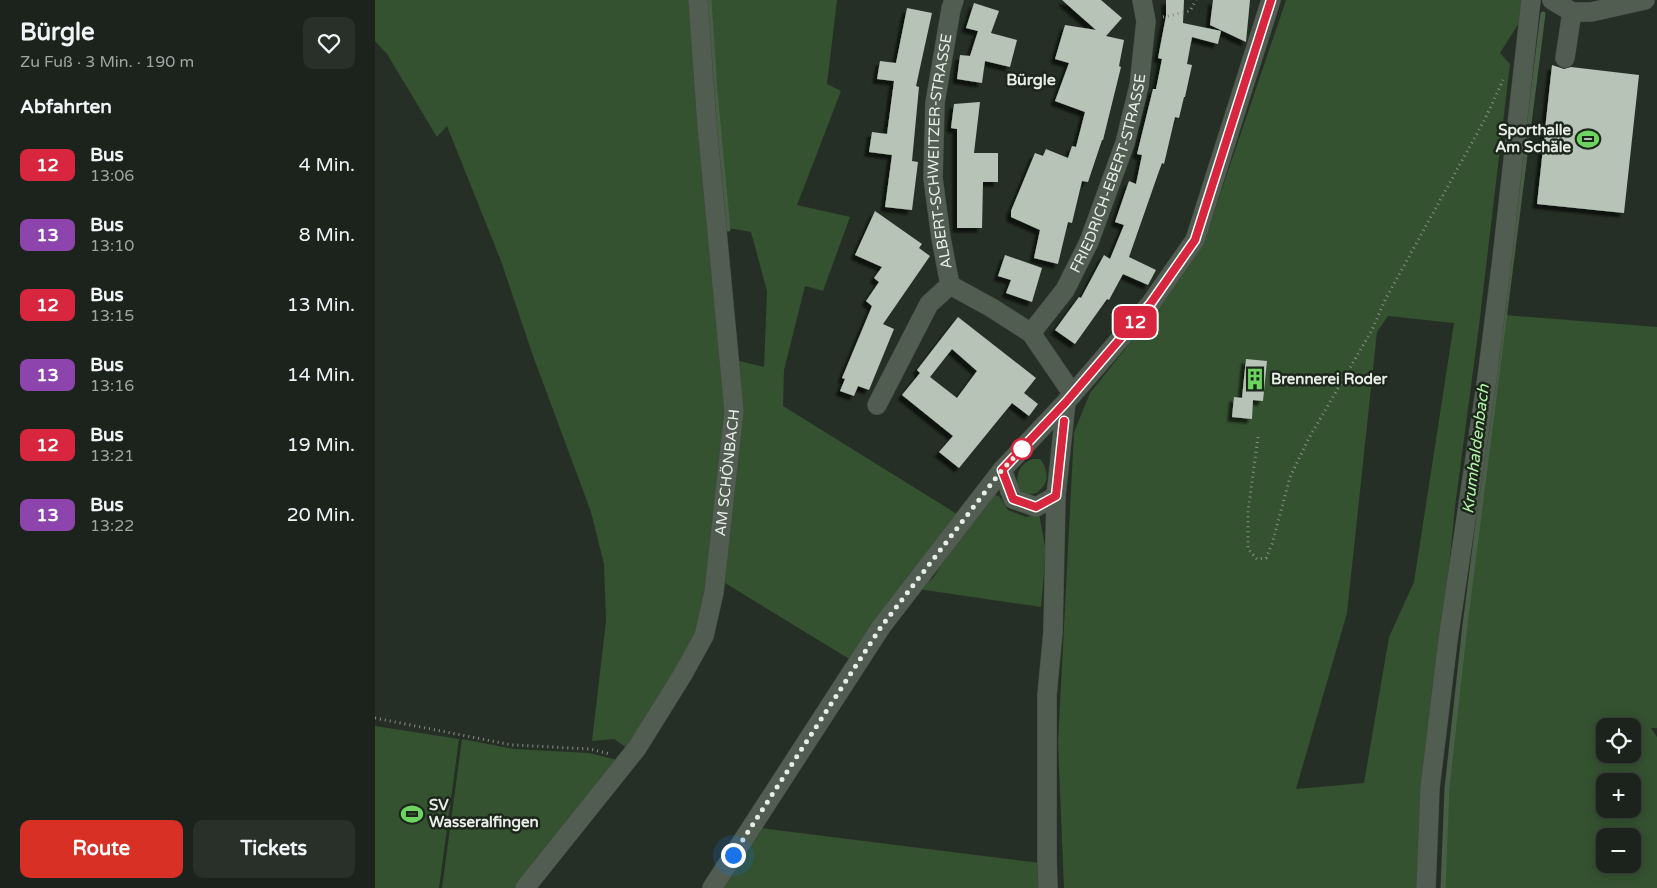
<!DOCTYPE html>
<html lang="de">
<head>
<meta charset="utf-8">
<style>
	body { margin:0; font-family:"Varela Round",sans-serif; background:#292f29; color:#f1f3f6; height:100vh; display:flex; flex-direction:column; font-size:19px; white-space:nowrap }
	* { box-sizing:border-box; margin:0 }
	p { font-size:16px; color:#a0a4a3 }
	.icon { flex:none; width:28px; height:28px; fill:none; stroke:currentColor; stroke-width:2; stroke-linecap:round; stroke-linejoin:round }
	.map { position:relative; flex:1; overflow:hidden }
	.drawer { display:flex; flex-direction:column; background:#1c231c; width:375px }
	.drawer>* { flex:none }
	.badge { padding:0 10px; border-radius:8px; font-size:18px; line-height:32px }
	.controls { position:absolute; left:1221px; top:718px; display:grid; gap:10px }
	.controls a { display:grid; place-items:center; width:45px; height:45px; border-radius:10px; background:#1c231c; box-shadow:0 2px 12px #0003,0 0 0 1px #3a403b; font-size:25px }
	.you { position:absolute; width:25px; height:25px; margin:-12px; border:4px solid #fff; border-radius:50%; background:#1a73e8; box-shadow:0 0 0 8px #1a73e833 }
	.map>.badge { position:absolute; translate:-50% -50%; box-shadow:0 0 0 2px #fff }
	h2 { padding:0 20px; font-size:19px; line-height:45px }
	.round { display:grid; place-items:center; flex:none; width:52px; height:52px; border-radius:10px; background:#292f29 }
	.headline { display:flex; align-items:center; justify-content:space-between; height:85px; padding:0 20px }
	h1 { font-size:24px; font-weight:800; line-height:38px }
	.primary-button { display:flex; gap:10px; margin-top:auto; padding:10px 20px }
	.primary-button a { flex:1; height:58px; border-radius:10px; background:#d93025; color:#fff; font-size:20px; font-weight:800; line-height:58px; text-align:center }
	.primary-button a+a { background:#292f29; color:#f1f3f6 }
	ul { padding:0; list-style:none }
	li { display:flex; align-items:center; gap:15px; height:70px; padding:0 20px }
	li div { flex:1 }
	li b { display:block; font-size:19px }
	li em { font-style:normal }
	li .badge { min-width:55px; font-weight:700; text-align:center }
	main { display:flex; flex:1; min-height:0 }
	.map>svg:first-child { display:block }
</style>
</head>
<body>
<main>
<section class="drawer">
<div class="headline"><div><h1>Bürgle</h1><p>Zu Fuß · 3 Min. · 190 m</p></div><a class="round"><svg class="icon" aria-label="heart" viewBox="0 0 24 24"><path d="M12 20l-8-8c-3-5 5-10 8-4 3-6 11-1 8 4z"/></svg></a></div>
<h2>Abfahrten</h2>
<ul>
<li><span class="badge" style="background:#d7263d;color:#fff">12</span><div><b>Bus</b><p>13:06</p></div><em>4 Min.</em></li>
<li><span class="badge" style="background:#8e44ad;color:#fff">13</span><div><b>Bus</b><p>13:10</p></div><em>8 Min.</em></li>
<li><span class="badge" style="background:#d7263d;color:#fff">12</span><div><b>Bus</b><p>13:15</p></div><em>13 Min.</em></li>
<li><span class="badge" style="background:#8e44ad;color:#fff">13</span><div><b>Bus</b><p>13:16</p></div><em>14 Min.</em></li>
<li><span class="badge" style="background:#d7263d;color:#fff">12</span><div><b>Bus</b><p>13:21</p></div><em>19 Min.</em></li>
<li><span class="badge" style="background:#8e44ad;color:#fff">13</span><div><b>Bus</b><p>13:22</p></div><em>20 Min.</em></li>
</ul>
<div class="primary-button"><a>Route</a><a>Tickets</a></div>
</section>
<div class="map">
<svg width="1282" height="888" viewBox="0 0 1282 888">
	<defs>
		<filter id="shadow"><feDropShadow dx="-4.5" dy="4.5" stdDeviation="1" flood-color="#0009"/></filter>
	</defs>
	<rect width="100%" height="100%" fill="#262f25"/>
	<g fill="#345130" fill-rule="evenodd">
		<polygon points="0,0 316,0 351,396 350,439 326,620 308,666 252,748 239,739 217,741 231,621 229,564 216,512 157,353 126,261 72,126 62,137 12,54 0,41"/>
		<polygon points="335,0 462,0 452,84 466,91 422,205 475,217 448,291 430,286 409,370 408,406 582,514 476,660 345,580 360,360 389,367 392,291 376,232 353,228"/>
		<path d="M 911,0 L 1147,0 L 1147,18 L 1125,53 L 1135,64 L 1104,326 L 1080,507 L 1042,888 L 689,888 L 683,743 L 699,432 L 715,393 L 758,339 L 831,236 ZM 1013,316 L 1079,323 L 1039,582 L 1014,637 L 989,783 L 921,789 L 972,613 L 1002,332 Z"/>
		<path d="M 1130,315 L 1282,327 L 1282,728 L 1276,728 L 1282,737 L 1282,888 L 1068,888 L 1072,788 L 1090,625 ZM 1230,726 L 1258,726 L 1258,754 L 1230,754 ZM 1230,781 L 1258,781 L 1258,809 L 1230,809 ZM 1230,836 L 1258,836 L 1258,864 L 1230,864 Z"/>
		<path d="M 658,459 L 665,459 C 670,465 674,475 670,483 C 669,486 665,490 662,493 L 652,495 L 644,490 C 640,476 643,464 658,459 Z"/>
		<polygon points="616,494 624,496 633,510 651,517 664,513 671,552 666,607 543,589 558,578 579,545"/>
		<polygon points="0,726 84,739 64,888 0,888"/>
		<polygon points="87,739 139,749 214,753 247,761 144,888 67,888"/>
		<polygon points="384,828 665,863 665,888 346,888"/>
	</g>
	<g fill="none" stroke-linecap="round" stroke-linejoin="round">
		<g stroke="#485e46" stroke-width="5">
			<polyline points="334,0 340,91 353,229"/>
			<polyline points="1068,888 1072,788 1090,625 1168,14"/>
		</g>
	</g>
	<g fill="#b7c3b6" fill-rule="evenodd" filter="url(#shadow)">
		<polygon points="687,0 726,0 747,18 731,36 749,40 744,66 746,67 728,140 727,140 713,182 707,181 697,223 693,222 683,264 659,258 665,230 636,217 636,211 660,153 668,156 671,149 693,158 697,146 701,147 710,112 680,101 694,63 680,59 690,25 721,30"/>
		<polygon points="791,0 809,0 808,23 846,31 843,44 817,37 812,64 817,65 810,97 809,97 804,118 800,117 789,164 787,163 783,174 754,257 781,270 773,285 748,274 734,300 732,299 700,344 680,330 704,297 706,298 729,255 735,259 749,225 740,222 754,181 761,184 767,155 762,154 778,89 781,89 787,59 783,58 791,16"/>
		<polygon points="838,0 875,0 871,42 835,25"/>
		<polygon points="599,3 624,11 616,33 642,40 635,67 610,61 607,83 582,79 585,55 595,56 603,31 591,28"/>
		<polygon points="532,8 557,13 541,86 544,87 537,161 543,162 537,210 510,207 517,155 494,152 497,132 512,134 519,81 502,79 505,61 521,63"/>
		<polygon points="1177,65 1189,69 1196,67 1264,75 1249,213 1162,204"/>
		<polygon points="605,102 599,153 623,153 623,182 608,182 607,228 582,228 582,129 576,128 579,104"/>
		<polygon points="500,211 547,244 544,248 555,256 508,324 519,329 494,390 483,386 479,396 465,391 470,379 467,378 497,306 491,301 504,282 499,278 507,267 480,255"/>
		<polygon points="630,255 667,268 657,302 631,293 636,280 623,276"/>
		<path d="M 583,317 L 661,378 L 649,393 L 663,404 L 654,416 L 637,403 L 584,468 L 564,452 L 578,436 L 527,395 L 545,373 L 542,370 ZM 577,349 L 602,371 L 582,398 L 555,377 Z"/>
		<polygon points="871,359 892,361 888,401 878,400 877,419 857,417 859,397 867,398"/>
	</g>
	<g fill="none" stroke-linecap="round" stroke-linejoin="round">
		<g stroke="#434b42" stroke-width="20">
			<g id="minor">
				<polyline points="1177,0 1197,12 1190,58"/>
				<polyline points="1197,12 1216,12 1270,0"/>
				<path id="s1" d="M 575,285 L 566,238 L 558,178 L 560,103 L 576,9 L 579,0"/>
				<polyline points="575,285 617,308 656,333 697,393"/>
				<path id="s2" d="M 656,333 L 690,290 L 714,242 L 750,143 L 764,86 L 771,21 L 767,0"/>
				<polyline points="502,405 554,304 575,285"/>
				<polyline points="627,470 638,499 661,507 681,496"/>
				<path id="s3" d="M 150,888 L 262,748 L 308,674 L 329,636 L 339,592 L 359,411 L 332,125 L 323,0"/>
				<polyline points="337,888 506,627 627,470 691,402 776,303 820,240 896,0"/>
				<polyline points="673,888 672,858 672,695 678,632 681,496 691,402"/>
				<polyline points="1051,888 1055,788 1073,640 1112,378 1127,259 1156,0"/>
			</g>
		</g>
		<g stroke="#888f87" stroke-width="3" stroke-dasharray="1 4" stroke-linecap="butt">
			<polyline points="788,17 815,11 821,0"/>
			<polyline points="883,437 873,512 873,549 882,559 891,558 897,544 915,477 934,438 997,330 1010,300 1110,119 1128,80"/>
			<polyline points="0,718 137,745 215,749 235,754"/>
		</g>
		<use href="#minor" stroke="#525d51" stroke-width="19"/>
	</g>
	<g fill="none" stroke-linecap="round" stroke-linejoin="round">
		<g stroke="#fff" stroke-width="11">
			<polyline id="line" points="689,421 681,496 661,507 638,499 627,470 691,402 776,303 820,240 896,0"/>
		</g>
		<use href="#line" stroke="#d7263d" stroke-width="8"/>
		<polyline stroke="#e8eee7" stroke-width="5" stroke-dasharray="0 9" points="358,855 506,627 627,470 653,443 647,449"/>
	</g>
	<defs>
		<g id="stadium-bare" transform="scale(1.725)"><path d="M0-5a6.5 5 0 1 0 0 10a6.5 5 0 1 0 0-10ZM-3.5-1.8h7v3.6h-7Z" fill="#6dd361" stroke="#1c261b" stroke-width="2.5" paint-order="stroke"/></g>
		<g id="building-bare" transform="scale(1.725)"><path d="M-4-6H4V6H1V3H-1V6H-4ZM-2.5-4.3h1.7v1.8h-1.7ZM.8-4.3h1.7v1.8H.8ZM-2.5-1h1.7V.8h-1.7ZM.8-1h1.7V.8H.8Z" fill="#6dd361" stroke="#1c261b" stroke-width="2.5" paint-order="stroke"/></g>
	</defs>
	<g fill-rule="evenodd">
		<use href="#stadium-bare" x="1213" y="139"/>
		<use href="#building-bare" x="880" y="379"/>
		<use href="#stadium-bare" x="37" y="814"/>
	</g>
	<circle fill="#fff" stroke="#d7263d" stroke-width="2.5" cx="647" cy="449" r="10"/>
	<g text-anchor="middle" stroke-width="5" stroke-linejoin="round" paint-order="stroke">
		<g font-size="15" font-weight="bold" fill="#e8eee7" stroke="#1c261b" text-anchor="start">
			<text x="1196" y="135" text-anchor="end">Sporthalle<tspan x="1196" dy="17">Am Schäle</tspan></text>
			<text x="896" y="384">Brennerei Roder</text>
			<text x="54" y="810">SV<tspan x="54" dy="17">Wasseralfingen</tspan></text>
		</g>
		<g font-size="15" fill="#e8eee7" stroke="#1c261b">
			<text dy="5" stroke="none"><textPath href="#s1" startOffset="135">ALBERT-SCHWEITZER-STRASSE</textPath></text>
			<text dy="5" stroke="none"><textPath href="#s2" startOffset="180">FRIEDRICH-EBERT-STRASSE</textPath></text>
			<text dy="5" stroke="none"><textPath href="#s3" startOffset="475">AM SCHÖNBACH</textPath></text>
		</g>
		<g font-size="16" font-weight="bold" fill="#e8eee7" stroke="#1c261b">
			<text x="656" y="85">Bürgle</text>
		</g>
		<g font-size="16" font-style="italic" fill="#b5f5ac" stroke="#1c261b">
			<text transform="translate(1100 449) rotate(-83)" y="6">Krumhaldenbach</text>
		</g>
	</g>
</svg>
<div class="controls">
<a><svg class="icon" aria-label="locate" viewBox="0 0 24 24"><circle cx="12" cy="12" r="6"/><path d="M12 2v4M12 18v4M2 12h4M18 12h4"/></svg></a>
<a>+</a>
<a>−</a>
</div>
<div class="you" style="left:358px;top:855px"></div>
<b class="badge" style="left:760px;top:322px;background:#d7263d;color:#fff">12</b>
</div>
</main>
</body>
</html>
